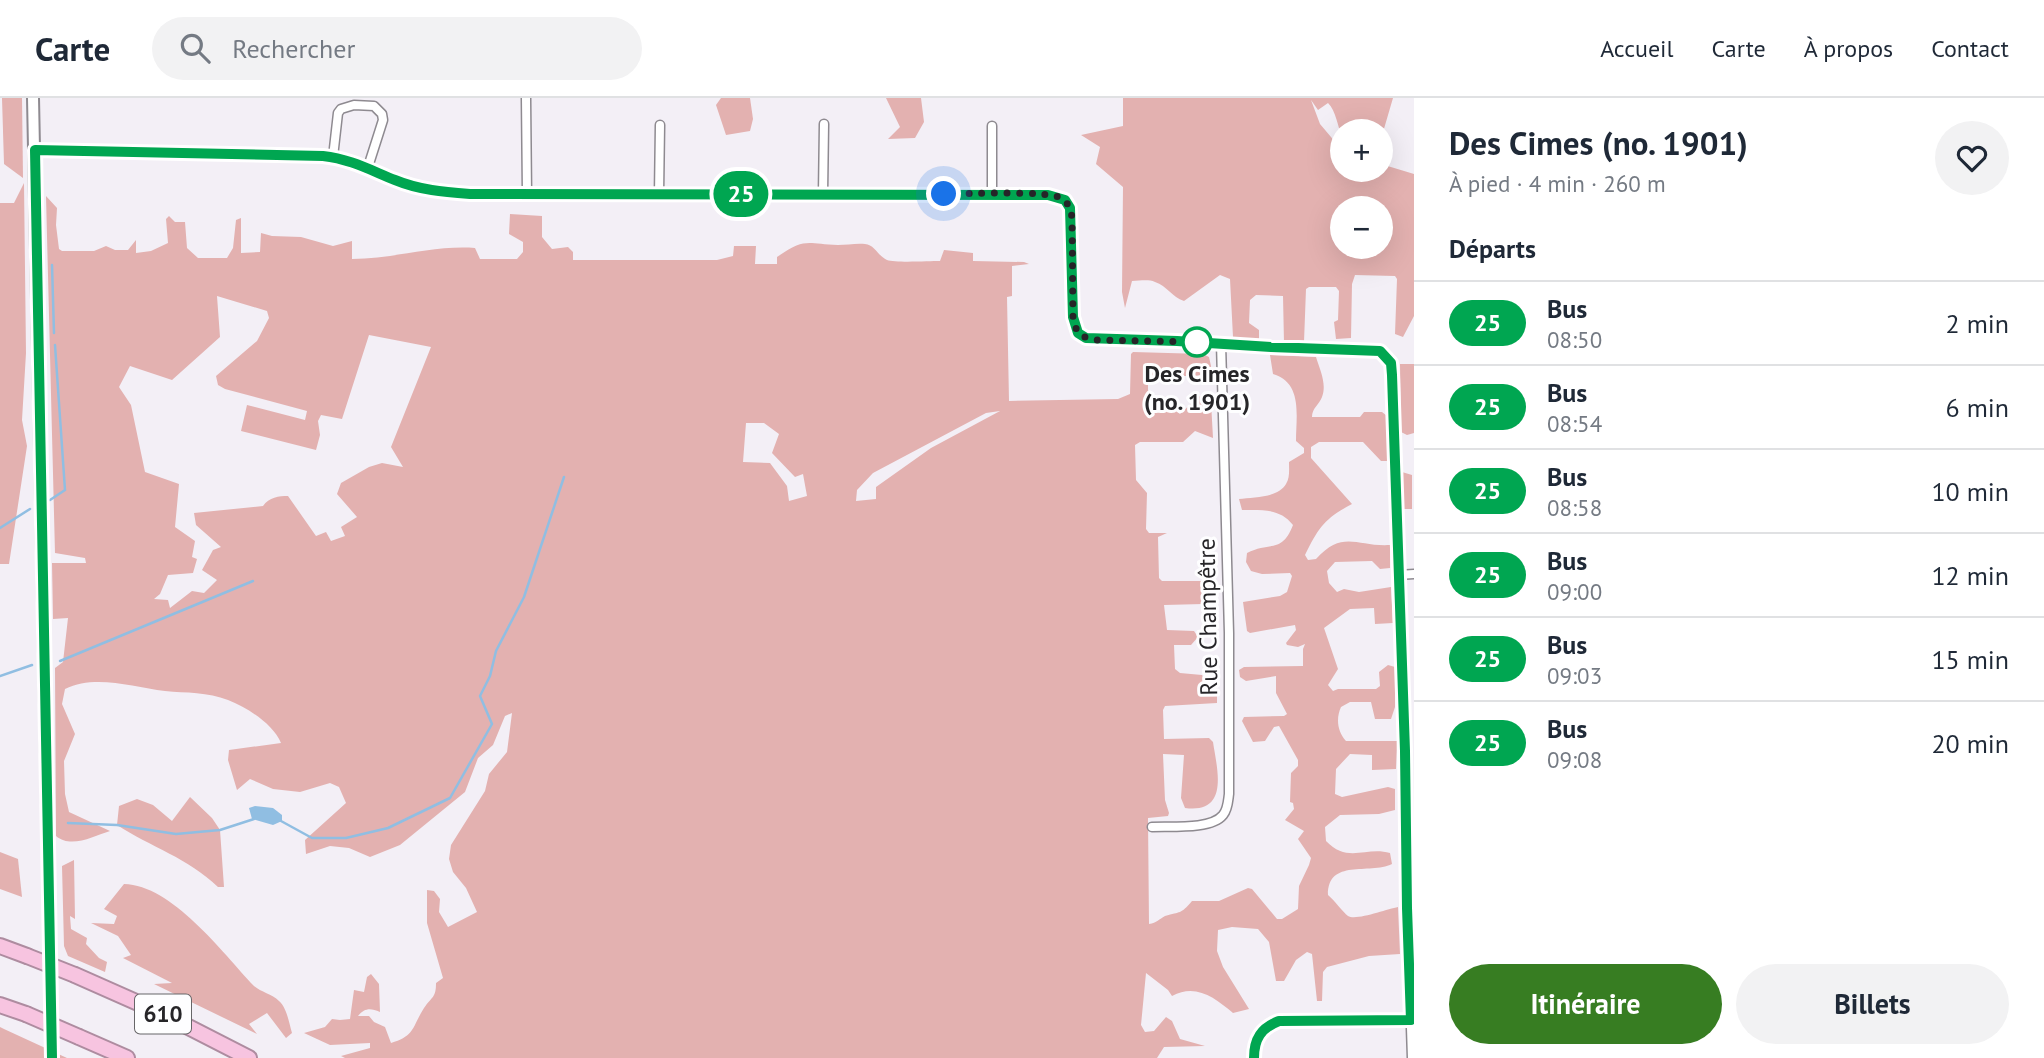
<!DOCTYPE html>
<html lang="fr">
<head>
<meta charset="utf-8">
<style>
	body { margin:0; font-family:"PT Sans",sans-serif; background:#f2f2f3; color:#1f2937; height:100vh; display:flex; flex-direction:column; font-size:26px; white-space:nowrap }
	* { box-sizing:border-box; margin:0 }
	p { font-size:23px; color:#747a83 }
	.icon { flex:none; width:38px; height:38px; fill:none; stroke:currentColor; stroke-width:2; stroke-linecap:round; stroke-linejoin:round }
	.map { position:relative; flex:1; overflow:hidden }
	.details { display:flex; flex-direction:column; background:#fff; width:630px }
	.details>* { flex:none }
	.badge { padding:0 14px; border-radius:23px; font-size:24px; line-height:46px }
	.buttons { position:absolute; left:1330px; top:21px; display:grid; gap:14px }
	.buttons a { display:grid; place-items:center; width:63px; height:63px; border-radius:50%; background:#fff; box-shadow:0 7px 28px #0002; font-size:35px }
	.you { position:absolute; width:35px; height:35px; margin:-18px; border:5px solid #fff; border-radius:50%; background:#1a73e8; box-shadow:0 0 0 10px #1a73e833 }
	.map>.badge { position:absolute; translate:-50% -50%; box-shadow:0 0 0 4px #fff }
	h2 { padding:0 35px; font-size:26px; line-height:63px }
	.round { display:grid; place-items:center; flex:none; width:74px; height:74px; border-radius:37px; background:#f2f2f3 }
	.overview { display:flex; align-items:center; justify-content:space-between; height:119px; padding:0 35px }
	h1 { font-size:33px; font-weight:800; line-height:52px }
	.button { display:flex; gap:14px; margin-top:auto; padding:14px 35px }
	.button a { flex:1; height:80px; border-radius:42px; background:#377d22; color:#fff; font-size:28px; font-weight:800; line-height:80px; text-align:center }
	.button a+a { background:#f2f2f3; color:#1f2937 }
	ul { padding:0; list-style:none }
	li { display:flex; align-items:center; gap:21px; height:84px; padding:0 35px; border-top:2px solid #e0e1e3 }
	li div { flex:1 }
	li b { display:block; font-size:26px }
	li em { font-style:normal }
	li .badge { min-width:77px; font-weight:700; text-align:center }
	header { display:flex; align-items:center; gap:42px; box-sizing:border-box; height:98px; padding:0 35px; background:#fff; border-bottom:2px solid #e0e1e3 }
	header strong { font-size:33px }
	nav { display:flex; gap:38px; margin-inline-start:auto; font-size:24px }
	.search { width:490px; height:63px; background:#f2f2f3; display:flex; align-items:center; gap:18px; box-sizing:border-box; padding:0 24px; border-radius:38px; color:#747a83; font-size:26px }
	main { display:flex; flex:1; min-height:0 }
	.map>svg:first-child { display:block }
</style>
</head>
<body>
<header>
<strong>Carte</strong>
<div class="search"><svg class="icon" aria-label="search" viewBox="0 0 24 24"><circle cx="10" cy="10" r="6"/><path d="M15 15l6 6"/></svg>Rechercher</div>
<nav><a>Accueil</a><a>Carte</a><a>À propos</a><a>Contact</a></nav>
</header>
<main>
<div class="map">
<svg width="1414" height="960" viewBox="0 0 1414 960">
	<rect width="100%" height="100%" fill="#f3eff6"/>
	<g fill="#e3b1b0" fill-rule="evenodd">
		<polygon points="2,0 22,0 23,80 4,66"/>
		<polygon points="721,0 750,0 753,21 750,33 726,37 716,7"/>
		<polygon points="886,0 921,0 924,24 915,40 888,41 900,29"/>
		<path d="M 1123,0 L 1393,0 L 1381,41 L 1381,33 L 1342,33 L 1342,40 C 1338,29 1336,13 1328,5 L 1318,12 L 1311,2 L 1320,26 L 1342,52 L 1342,72 L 1381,72 L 1381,66 L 1414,76 L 1414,218 L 1403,239 L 1395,236 L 1397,181 L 1395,178 L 1355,177 L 1352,186 L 1351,240 L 1336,241 L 1334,224 L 1338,222 L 1339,193 L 1336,189 L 1309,189 L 1306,191 L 1304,244 L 1284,245 L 1283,198 L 1256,197 L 1250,202 L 1249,225 L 1259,232 L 1259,243 L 1233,239 L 1230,181 L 1220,177 L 1184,203 C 1172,199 1167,188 1155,184 C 1148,181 1140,183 1132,183 L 1125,210 L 1122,194 L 1123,89 L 1096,66 L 1100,49 L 1081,37 L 1123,28 ZM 1342,110 L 1381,110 L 1381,149 L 1342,149 Z"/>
		<polygon points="24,85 26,255 22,322 27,348 9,466 0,466 0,105 14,105"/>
		<path d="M 46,98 L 57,110 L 56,127 L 59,151 L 62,153 L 94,153 L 106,148 L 115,152 L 128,152 L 136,142 L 136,155 L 151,153 L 168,145 L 166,121 L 169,118 L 175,124 L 185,124 L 187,150 L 198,160 L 227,160 L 233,150 L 236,122 L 241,120 L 241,155 L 260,154 L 261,135 L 272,138 L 301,139 L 333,148 L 352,143 L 352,161 C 393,161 433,147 475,150 L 480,161 L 517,161 L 523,154 L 523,144 L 509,136 L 510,116 L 542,118 L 542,139 L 552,151 L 568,149 L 573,154 L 573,162 L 717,162 L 733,158 L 734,148 L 756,148 L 755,166 L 777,166 L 777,159 C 806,139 806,146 838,147 C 846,147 857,145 865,146 C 875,147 878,158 887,162 C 895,165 929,163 940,163 L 944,152 L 973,155 L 973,163 L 1024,164 L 1029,166 L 1012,168 L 1012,198 L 1007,199 L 1009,303 L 1118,301 L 1130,296 L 1131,256 L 1133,254 L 1203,256 L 1209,259 L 1211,268 L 1210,275 C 1191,282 1163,273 1148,285 L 1148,292 L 1157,305 L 1165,305 L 1180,316 L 1198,299 L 1204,297 L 1211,304 L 1213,340 L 1195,333 L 1183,344 L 1140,344 L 1135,347 L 1136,382 L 1147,395 L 1146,431 L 1149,435 L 1167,435 L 1158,439 L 1159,480 L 1162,483 L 1213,483 L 1216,488 L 1213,502 L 1203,506 L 1164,507 L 1167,532 L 1194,533 L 1198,539 L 1191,547 L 1174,547 L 1175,571 L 1180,575 L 1202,577 L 1207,586 L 1217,587 L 1217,605 L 1165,608 L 1163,612 L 1164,641 L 1209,640 L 1213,644 C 1217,671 1230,716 1185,710 L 1181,700 L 1184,657 L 1163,656 L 1165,702 L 1169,715 L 1168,718 L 1148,720 L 1149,826 C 1157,825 1159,821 1165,818 C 1181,813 1180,817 1192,803 L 1219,803 L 1248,790 L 1252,791 L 1277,821 L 1282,821 L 1298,811 L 1299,788 L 1309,767 L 1311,760 L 1298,741 L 1304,733 L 1285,722 L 1294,711 L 1293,705 L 1290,704 L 1291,675 L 1298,668 L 1298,662 L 1279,628 L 1274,629 L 1265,643 L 1253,644 L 1242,623 L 1244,619 L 1284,618 L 1287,616 L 1276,595 L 1276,578 L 1246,583 L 1240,579 L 1239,572 L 1244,569 L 1303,568 L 1303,551 L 1305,546 L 1298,549 L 1287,547 L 1286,545 L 1296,532 L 1295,527 L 1250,535 L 1247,533 L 1243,504 L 1280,498 L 1287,494 L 1292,478 L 1290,475 L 1262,476 L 1251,473 L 1246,464 L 1247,455 C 1270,443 1282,456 1293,427 C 1280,410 1261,412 1242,412 L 1239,401 C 1253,399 1278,400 1286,386 C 1290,380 1289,371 1289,364 L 1304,355 L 1304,350 L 1296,343 C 1296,318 1303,285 1273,276 L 1270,257 L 1316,259 C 1320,272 1327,286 1322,299 C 1319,307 1312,310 1312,319 L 1360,319 L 1364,314 L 1382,314 L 1387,318 L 1388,363 L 1381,363 L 1363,344 L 1319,344 L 1311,349 L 1311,360 L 1352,406 C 1324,421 1319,429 1305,457 L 1308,462 L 1316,461 C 1343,431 1357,449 1390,447 L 1390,470 L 1380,471 L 1372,463 L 1335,464 L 1327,473 L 1329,485 L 1337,494 L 1344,491 L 1359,494 L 1391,489 L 1393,525 L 1375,526 L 1374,510 L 1350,511 L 1324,530 L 1338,571 L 1328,587 L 1333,593 L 1338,591 L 1376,591 L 1380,588 L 1379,574 L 1388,567 L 1395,569 L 1395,609 L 1391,621 L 1375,621 L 1371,604 L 1350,604 L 1341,609 C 1336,620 1337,633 1346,643 L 1397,643 L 1396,671 L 1372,672 L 1372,657 L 1350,656 L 1336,671 L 1335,696 L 1342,699 L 1388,689 L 1395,691 L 1395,712 L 1379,716 L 1340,717 L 1325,729 L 1326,743 C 1348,766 1366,748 1390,755 L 1392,766 C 1369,777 1328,760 1328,797 C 1334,802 1343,814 1348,818 C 1356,823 1387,811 1398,809 L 1400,856 L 1369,858 L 1327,869 L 1323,874 L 1322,903 L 1317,903 L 1312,856 L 1307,854 L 1296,862 L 1284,883 L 1276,883 L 1269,844 L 1258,831 L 1232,829 L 1218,832 L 1217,853 L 1223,869 L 1249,911 L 1233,915 C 1215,900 1196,885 1172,898 L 1168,892 L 1146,875 L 1141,927 L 1145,934 L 1154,933 L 1166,919 L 1172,923 L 1180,941 L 1205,948 L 1164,949 L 1157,960 L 345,960 L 341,958 L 370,950 L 370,945 L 330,947 L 304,935 L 325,929 L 332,921 L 340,922 L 350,921 L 354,892 L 364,894 L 367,879 L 371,876 L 379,886 L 380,914 C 370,910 365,910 358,918 L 369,918 L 374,924 L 385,929 L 391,945 C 415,938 412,929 424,910 C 432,898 436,900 436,885 L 443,880 L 427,825 L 427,792 L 434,793 L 440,801 L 439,814 L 448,829 L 477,814 L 466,790 L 453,774 L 449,761 L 451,747 L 485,693 L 489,676 L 507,654 L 512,615 L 505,618 L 493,647 L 478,660 L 465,694 L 400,747 L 370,759 L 349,750 L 330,748 L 306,756 L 305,742 L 346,705 L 339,689 L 330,685 L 300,694 L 273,691 L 250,681 L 237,692 L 228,662 L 229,652 L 281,645 C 273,626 248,610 228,602 C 208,594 186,595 165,593 C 133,589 95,576 65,591 L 62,606 L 75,636 L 64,663 L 65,696 L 69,714 L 110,733 C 94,738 71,751 56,738 L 55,570 L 63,564 L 68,520 L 53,521 L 52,465 L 86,465 L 85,460 L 55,455 ZM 217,198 L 267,213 L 269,220 L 257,243 L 216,278 L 218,287 L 225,291 L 307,313 L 305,322 L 247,307 L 241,333 L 316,352 L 320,337 L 318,323 L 321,317 L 342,321 L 369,237 L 431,249 L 391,349 L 403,369 L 382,365 L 369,369 L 341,385 L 337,396 L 357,419 L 341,429 L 345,438 L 331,443 L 326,434 L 316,438 L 288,398 C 279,398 269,399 263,408 L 194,415 L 196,427 L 221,449 L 213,452 L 202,472 L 217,482 L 204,495 L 192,493 L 170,510 L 168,502 L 154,501 L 160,496 L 168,477 L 193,475 L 197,461 L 192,459 L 195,443 L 175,429 L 179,386 L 145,374 L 131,307 L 119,289 L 130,268 L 172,282 L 220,239 ZM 1000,313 L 931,350 L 876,389 L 876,401 L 856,403 L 857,392 L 873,375 L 986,315 ZM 746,325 L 764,325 L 779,336 L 772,355 L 795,379 L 803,376 L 807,398 L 789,403 L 787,388 L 770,365 L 743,364 Z"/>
		<polygon points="1400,266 1414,266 1414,335 1407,337 1401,334"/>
		<polygon points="1402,374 1412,377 1412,411 1403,411"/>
		<path d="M 190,699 L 212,720 L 220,732 L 224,789 L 218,789 C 188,760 151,749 117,727 L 119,708 L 137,701 L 153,707 L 172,723 Z"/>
		<polygon points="0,754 18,761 22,799 0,791"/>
		<polygon points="74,762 75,821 70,818 71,831 87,840 86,846 99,860 107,864 105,874 68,858 64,848 62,768"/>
		<path d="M 124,786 C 172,787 222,854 254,888 C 261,894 272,896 279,903 C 287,910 289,925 292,935 L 286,940 L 267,915 L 249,926 L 257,936 L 154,886 L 172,885 L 123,860 L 131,857 L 118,838 L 91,825 L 114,826 L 117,818 L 104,811 Z"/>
		<polygon points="0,929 4,931 67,960 0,960"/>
	</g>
	<polygon fill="#90bee2" points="255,708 273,710 282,717 282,723 273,727 252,721 249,710"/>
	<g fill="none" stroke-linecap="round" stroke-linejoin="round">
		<g stroke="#90bee2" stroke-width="2.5">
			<polyline points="52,167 54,235"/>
			<polyline points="50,402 65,392 55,247"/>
			<polyline points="0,430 30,411"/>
			<polyline points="60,563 253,483"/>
			<polyline points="0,578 32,567"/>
			<polyline points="281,723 312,740 346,740 388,730 450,700 492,626 480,598 490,578 496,553 524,499 564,379"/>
			<polyline points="68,725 117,727 176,736 220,732 254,721"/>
		</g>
		<g stroke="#8e8a90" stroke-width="11">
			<g id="street">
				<polyline points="526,0 527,96"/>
				<path d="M 35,52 L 323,58 C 350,60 370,72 395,82 C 419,92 444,94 470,96 L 1048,97 L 1065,102 L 1070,110 L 1073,219 L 1078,235 L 1086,240 L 1177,243 L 1380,253 L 1391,265 L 1392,277 L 1405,653 L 1407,810 L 1412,960"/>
				<polyline points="333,59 338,15 341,11 354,7 374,8 382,16 383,22 368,69"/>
				<polyline points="659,96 660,27"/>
				<polyline points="823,96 824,26"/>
				<polyline points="992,96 992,28"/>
				<polyline points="1398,477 1414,476"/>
				<path d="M 1152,729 C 1170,728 1211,732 1223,717 C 1228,711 1228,703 1229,696 L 1229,535 L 1221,245"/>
				<path d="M 1254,960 C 1254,941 1260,930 1279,923 L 1411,922"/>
			</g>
		</g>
		<g stroke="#8e8a90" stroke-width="14">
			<polyline id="secondary" points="33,0 52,960"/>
		</g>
		<g stroke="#ae8ca0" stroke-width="18">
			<g id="highway">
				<polyline points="0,848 27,858"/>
				<polyline points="75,877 163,916 249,960"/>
				<polyline points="0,907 26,916"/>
				<polyline points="79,939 127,960"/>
			</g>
		</g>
		<use href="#street" stroke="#fff" stroke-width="8"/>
		<use href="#secondary" stroke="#fff" stroke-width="10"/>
		<use href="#highway" stroke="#f7c4e0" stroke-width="14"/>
		<g stroke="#ae8ca0" stroke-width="18" stroke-linecap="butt">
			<g id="highway-bridge">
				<polyline points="27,858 75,877"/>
				<polyline points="26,916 79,939"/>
			</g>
		</g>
		<use href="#highway-bridge" stroke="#f7c4e0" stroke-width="14"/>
	</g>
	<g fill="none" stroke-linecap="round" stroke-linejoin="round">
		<g stroke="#fff" stroke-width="16">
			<path id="line" d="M 52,960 L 35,52 L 323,58 C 350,61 370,72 395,82 C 419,92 444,94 470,96 L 1048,97 L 1065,102 L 1070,110 L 1073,219 L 1078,235 L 1086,240 L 1177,243 L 1271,249 L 1380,253 L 1391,265 L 1392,277 L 1405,653 L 1407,810 L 1411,922 L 1279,923 C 1261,930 1254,941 1254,960"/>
		</g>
		<use href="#line" stroke="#00a651" stroke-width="10"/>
		<path stroke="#262528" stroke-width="7" stroke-dasharray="0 12.6" d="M 944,96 C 965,96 1047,92 1061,100 C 1069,105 1070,111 1072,119 L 1073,219 C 1075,235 1082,240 1097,242 L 1197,244"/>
	</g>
	<circle fill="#fff" stroke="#00a651" stroke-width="3.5" cx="1197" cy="244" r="14"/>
	<g text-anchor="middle" stroke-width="6" stroke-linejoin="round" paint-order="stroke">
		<rect fill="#fefeff" stroke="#676668" stroke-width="2" x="135" y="896.5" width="56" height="39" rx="5"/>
		<g font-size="23" font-weight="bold" fill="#262528">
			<text x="163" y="924">610</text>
		</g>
		<g font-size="24" font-weight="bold" fill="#262528" stroke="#fefeff">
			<text x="1197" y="284">Des Cimes<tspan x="1197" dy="28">(no. 1901)</tspan></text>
		</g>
		<g font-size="24" fill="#262528" stroke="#fefeff">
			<text transform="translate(1208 519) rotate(-91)" y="8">Rue Champêtre</text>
		</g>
	</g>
</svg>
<div class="buttons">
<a>+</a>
<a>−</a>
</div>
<div class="you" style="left:944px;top:96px"></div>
<b class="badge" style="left:741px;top:96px;background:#00a651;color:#fff">25</b>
</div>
<section class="details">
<div class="overview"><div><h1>Des Cimes (no. 1901)</h1><p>À pied · 4 min · 260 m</p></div><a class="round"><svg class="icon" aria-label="heart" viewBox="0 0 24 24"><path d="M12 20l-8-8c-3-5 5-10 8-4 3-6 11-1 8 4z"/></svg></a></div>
<h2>Départs</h2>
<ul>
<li><span class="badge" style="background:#00a651;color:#fff">25</span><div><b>Bus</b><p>08:50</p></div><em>2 min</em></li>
<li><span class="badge" style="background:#00a651;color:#fff">25</span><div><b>Bus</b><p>08:54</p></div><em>6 min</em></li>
<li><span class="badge" style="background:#00a651;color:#fff">25</span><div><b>Bus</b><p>08:58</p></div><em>10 min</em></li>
<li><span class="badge" style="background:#00a651;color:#fff">25</span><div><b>Bus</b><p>09:00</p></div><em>12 min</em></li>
<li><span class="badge" style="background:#00a651;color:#fff">25</span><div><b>Bus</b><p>09:03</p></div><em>15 min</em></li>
<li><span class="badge" style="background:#00a651;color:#fff">25</span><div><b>Bus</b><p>09:08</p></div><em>20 min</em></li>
</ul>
<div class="button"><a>Itinéraire</a><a>Billets</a></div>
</section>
</main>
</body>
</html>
